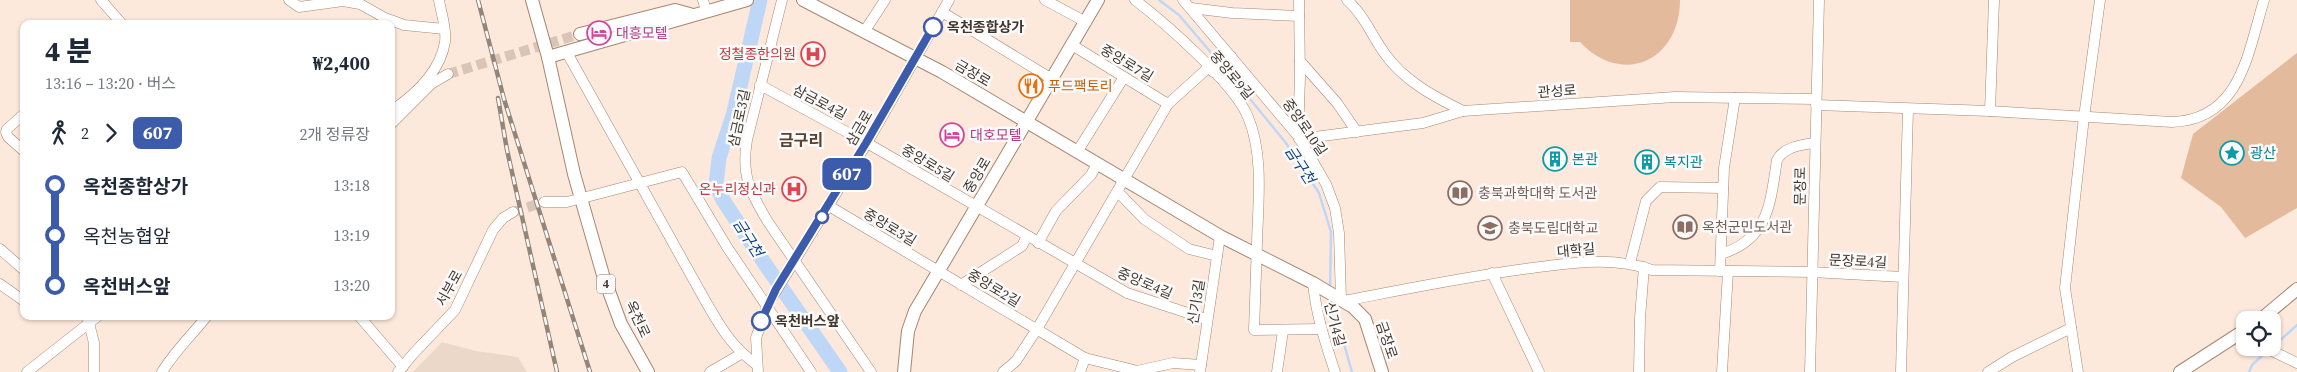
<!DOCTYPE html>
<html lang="ko">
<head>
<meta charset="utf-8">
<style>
	body { margin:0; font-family:"Source Serif 4","Noto Sans KR",serif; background:#f6f6f7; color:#1f2937; height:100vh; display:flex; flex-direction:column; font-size:19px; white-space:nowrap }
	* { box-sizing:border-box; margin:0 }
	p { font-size:16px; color:#747a83 }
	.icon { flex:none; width:28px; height:28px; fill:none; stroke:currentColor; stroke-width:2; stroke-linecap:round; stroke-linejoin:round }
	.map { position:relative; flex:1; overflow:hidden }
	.drawer { position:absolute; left:20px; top:20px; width:375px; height:300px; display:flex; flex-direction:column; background:#fff; border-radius:10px; box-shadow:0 1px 4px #0004 }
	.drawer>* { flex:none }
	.badge { padding:0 10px; border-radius:8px; font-size:18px; line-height:32px }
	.controls { position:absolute; left:2236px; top:311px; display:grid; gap:10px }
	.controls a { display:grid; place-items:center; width:45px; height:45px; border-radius:10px; background:#fff; box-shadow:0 1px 4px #0004; font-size:25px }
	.map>.badge { position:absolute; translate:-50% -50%; box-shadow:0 0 0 2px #fff }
	.legs { display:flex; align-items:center; gap:8px; height:55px; padding:0 25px; font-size:16px }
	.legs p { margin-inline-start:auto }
	.head { display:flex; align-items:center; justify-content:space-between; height:85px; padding:0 25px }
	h1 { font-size:28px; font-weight:800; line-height:38px }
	ul { padding:0 25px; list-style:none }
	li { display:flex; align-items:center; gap:18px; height:50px; font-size:19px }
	li i { display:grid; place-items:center; width:8px; height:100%; margin:0 6px; background:currentColor }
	li i::after { content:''; width:12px; height:12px; margin:-6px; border:4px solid; border-radius:50%; background:#fff }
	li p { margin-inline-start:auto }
	li:first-child i { background:linear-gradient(#0000 50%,currentColor 0) }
	li:last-child i { background:linear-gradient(currentColor 50%,#0000 0) }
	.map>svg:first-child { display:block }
</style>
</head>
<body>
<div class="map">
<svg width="2297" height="372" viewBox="0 0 2297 372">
	<rect width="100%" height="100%" fill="#fde9db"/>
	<polygon fill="#ecd8c9" points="442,342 476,351 518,357 527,372 413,372"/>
	<g fill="#e3ba9c">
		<path d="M 1570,0 L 1680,0 C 1680,61 1622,87 1580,42 L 1570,42 Z"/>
		<polygon points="2297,53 2297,208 2245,238 2221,207 2181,178 2193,134"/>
	</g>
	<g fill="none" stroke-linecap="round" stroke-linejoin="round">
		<g stroke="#bfd7f7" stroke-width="2.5">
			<polyline points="1159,0 1179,15 1219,62"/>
			<polyline points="1223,66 1286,143 1319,193 1331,232 1330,289"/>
			<polyline points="1331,299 1352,372"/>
			<polyline points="2275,345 2297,325"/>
			<polyline points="2249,372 2252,365 2264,354"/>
		</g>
		<polyline stroke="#bfd7f7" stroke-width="15" points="760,0 734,112 719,158 716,185 723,200 765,264 840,372"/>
		<g stroke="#d8c5b8" stroke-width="10" stroke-dasharray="10 5" stroke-linecap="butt">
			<polyline points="448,74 580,34"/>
			<polyline points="513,212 544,202"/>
		</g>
		<g stroke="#a58772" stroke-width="11">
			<g id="minor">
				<polyline points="101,0 122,24"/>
				<polyline points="289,0 299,7 343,1 360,4 385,18 404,25 444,29"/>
				<polyline points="703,0 706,11"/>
				<path d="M 782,0 L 747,140 C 741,175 750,192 768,222 L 871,372"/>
				<polyline points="1045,0 1086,22"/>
				<path d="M 1135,0 C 1165,23 1234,83 1248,117 C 1264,155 1258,203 1257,243 C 1256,272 1255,301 1254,330 L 1321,329"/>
				<polyline points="1183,0 1298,136 1326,184 1335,208 1339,233 1341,299"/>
				<path d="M 1347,0 C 1364,15 1372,36 1385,54 C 1404,81 1435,97 1463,111 L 1675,97 L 1816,99"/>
				<polyline points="1191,8 1232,13 1299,16"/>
				<polyline points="942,12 1052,79"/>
				<polyline points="864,32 885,0"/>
				<polyline points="1072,45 1168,104"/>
				<path d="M 566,51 L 706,302 C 721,328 732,347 757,365"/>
				<polyline points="1300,61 1337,103 1357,132"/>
				<polyline points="1213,72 1231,56"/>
				<polyline points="760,85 867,143 1127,293 1206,319"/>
				<polyline points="1816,105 1990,111 1994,0"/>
				<path d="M 391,111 C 415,95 440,72 445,42 C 447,29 441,13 439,0"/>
				<path d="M 1990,111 L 2172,122 C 2241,120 2248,52 2264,0"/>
				<polyline points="24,114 7,129 6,132 8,137 24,151"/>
				<polyline points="391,124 431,84 448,74"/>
				<polyline points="1298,136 1300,77 1299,0"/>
				<polyline points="1299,139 1423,123 1463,111"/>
				<polyline points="1077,152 1124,77"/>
				<polyline points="1118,192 1144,219 1189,249 1217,256"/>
				<polyline points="544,202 567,202 682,172 727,247 811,372"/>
				<polyline points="829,206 1085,358 1142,372"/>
				<polyline points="1038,243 1056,211 1091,175 1097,164"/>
				<polyline points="0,249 24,270"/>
				<path d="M 1721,254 C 1769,239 1770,204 1777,160 C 1784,147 1800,145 1814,143"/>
				<polyline points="1630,263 1646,201 1660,187 1723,188"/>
				<polyline points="1720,271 1724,168 1735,98"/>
				<polyline points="1492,273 1539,372"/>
				<path d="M 1313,283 C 1316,314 1325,342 1335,372"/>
				<polyline points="0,284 24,301"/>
				<polyline points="961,285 1022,246 1027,236"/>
				<path d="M 1344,301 C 1406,289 1469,276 1532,268 C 1572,263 1612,256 1652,270 L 1811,272 L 1903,277"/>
				<polyline points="359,316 403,367"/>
				<polyline points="88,319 94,343 94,372"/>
				<polyline points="2266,348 2297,363"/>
				<polyline points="1137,371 1173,363 1201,365"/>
				<polyline points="27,372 98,316"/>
				<path d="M 162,372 C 174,352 192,335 207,316"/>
				<polyline points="398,372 414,353 455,310 493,230 503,218 513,212"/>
				<polyline points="710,372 741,354"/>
				<polyline points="758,372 756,338 768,304 867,143 949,0"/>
				<polyline points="1003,372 1016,361 1037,329 1168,104 1209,67"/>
				<polyline points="1080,372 1085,358"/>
				<polyline points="1200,372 1220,236"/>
				<polyline points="1277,372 1283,331"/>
				<polyline points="1639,372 1640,318 1644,267"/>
				<polyline points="1722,372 1728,272"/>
				<polyline points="1810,372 1819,0"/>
				<polyline points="1901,372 1908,109"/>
				<polyline points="1988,372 2012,357 2071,328"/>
				<polyline points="2078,372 2065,288 2084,117 2100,0"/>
			</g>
		</g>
		<g stroke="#a58772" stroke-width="14">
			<g id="major">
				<polyline points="532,0 548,57 574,174 603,275 621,324 648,372"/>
				<polyline points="803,0 942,72 1220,236 1313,283 1353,307 1365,319 1382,372"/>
				<polyline points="580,34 675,10 693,15"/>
				<polyline points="548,57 747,0"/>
				<polyline points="2260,320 2297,289"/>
				<polyline points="904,372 908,331 915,311 1098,0"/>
				<polyline points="2180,372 2245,330"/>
			</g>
		</g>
		<use href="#minor" stroke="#fff" stroke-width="10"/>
		<use href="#major" stroke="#fff" stroke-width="12"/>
		<g stroke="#948579" stroke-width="4.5">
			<g id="rail">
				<polyline points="478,0 504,99 590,372"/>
				<polyline points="498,98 507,150 557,372"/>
			</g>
		</g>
		<use href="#rail" stroke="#fafafa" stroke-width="2.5" stroke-dasharray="8" stroke-linecap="butt"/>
	</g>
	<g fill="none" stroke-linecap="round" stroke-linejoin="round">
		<g stroke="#fff" stroke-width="11">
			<polyline id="line-1" points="761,321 776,289 866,143 933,27"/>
		</g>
		<use href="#line-1" stroke="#3d5bab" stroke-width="8"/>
	</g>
	<defs>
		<g id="hotel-ring" transform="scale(1.25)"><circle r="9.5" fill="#fafafa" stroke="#d1479c" stroke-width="1.5"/><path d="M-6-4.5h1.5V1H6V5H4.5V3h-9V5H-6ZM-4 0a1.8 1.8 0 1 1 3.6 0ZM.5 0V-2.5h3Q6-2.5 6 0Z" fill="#d1479c"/></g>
		<g id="hospital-ring" transform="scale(1.25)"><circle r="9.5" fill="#fafafa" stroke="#e0444e" stroke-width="1.5"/><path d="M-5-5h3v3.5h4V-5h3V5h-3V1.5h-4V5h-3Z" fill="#e0444e"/></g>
		<g id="restaurant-ring" transform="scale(1.25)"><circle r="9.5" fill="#fafafa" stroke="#e8710a" stroke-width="1.5"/><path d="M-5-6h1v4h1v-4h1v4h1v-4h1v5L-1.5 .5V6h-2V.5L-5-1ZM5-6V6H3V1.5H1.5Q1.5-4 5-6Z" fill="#e8710a"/></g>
		<g id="sight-ring" transform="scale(1.25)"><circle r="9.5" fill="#fafafa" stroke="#0f9aa8" stroke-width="1.5"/><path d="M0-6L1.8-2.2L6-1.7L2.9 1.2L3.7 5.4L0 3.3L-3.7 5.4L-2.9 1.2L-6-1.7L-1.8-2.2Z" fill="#0f9aa8"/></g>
		<g id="building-ring" transform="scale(1.25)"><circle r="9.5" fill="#fafafa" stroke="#0f9aa8" stroke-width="1.5"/><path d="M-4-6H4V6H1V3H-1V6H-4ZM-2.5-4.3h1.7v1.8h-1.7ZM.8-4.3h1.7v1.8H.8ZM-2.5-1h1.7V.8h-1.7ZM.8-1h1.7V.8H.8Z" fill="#0f9aa8"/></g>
		<g id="library-ring" transform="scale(1.25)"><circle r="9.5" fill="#fafafa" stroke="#8d6e63" stroke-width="1.5"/><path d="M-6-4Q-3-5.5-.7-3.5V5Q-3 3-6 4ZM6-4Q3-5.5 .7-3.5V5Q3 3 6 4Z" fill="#8d6e63"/></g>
		<g id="university-ring" transform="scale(1.25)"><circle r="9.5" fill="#fafafa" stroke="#8d6e63" stroke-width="1.5"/><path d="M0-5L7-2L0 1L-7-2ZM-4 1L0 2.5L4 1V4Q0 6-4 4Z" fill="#8d6e63"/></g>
	</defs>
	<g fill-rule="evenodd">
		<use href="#hotel-ring" x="599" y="33"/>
		<use href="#hospital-ring" x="813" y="54"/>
		<use href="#restaurant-ring" x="1031" y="86"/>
		<use href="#hotel-ring" x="952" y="135"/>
		<use href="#sight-ring" x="2232" y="153"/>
		<use href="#building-ring" x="1555" y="159"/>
		<use href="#building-ring" x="1647" y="162"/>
		<use href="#hospital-ring" x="794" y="189"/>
		<use href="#library-ring" x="1460" y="193"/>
		<use href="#library-ring" x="1685" y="227"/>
		<use href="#university-ring" x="1490" y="228"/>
	</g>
	<g fill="#fff" stroke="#3d5bab" stroke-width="2.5">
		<circle cx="933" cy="27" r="9"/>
		<circle cx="822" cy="217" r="6"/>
		<circle cx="761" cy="321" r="9"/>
	</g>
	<g text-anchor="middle" stroke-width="5" stroke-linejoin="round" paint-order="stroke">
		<rect fill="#fafafa" stroke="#7a726a" stroke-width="1" x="597" y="274.5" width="18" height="19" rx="4"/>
		<g font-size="12" font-weight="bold" fill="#43372d">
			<text x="606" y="288">4</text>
		</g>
		<g font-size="14" font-weight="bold" fill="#43372d" stroke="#fafafa" text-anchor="start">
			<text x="947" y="32">옥천종합상가</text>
			<text x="775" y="326">옥천버스앞</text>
		</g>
		<g font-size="14" fill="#b23c85" stroke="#fafafa" text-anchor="start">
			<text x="616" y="38">대흥모텔</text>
			<text x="970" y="140">대호모텔</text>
		</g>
		<g font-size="14" fill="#be3a42" stroke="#fafafa" text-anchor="end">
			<text x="796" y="59">정철종한의원</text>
			<text x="776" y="194">온누리정신과</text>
		</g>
		<g font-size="14" fill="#43372d" stroke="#fafafa">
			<text transform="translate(1127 63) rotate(31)" y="5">중앙로7길</text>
			<text transform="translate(973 73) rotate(30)" y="5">금장로</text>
			<text transform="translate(1232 75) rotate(50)" y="5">중앙로9길</text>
			<text transform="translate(1557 91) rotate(-4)" y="5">관성로</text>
			<text transform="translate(820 102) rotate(28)" y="5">삼금로4길</text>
			<text transform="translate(739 118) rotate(-78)" y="5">삼금로3길</text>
			<text transform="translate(1305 127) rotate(55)" y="5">중앙로10길</text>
			<text transform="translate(859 128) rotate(-60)" y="5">삼금로</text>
			<text transform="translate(928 163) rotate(31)" y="5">중앙로5길</text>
			<text transform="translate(977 175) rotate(-59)" y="5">중앙로</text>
			<text transform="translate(1800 186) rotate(-89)" y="5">문장로</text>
			<text transform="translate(890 227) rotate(31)" y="5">중앙로3길</text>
			<text transform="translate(1576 250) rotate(-5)" y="5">대학길</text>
			<text transform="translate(1858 261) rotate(3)" y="5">문장로4길</text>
			<text transform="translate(1145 283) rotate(23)" y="5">중앙로4길</text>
			<text transform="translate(449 288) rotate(-61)" y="5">서부로</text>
			<text transform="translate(994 288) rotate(31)" y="5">중앙로2길</text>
			<text transform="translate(1196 302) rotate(-81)" y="5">신기3길</text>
			<text transform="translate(638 319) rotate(65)" y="5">옥천로</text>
			<text transform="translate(1335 324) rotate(75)" y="5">신기4길</text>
			<text transform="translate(1387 340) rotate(71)" y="5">금장로</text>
		</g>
		<g font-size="14" fill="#c56008" stroke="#fafafa" text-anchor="start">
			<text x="1048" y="91">푸드팩토리</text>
		</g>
		<g font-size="14" fill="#0d838f" stroke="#fafafa" text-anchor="start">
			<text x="2250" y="158">광산</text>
			<text x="1572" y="164">본관</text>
			<text x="1664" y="167">복지관</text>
		</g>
		<g font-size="14" fill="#785e54" stroke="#fafafa" text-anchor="start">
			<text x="1478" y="198">충북과학대학 도서관</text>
			<text x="1702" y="232">옥천군민도서관</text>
			<text x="1508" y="233">충북도립대학교</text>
		</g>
		<g font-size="15" font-style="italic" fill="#0e417d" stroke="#fafafa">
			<text transform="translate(1300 165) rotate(57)" y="5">금구천</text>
			<text transform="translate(748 238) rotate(58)" y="5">금구천</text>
		</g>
		<g font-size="16" font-weight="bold" fill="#5c412e" stroke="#fafafa">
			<text x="801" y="146">금구리</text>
		</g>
	</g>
</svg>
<div class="controls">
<a><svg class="icon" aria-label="locate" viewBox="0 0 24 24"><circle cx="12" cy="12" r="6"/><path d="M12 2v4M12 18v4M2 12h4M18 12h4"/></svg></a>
</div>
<b class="badge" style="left:847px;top:174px;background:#3d5bab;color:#fff">607</b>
<section class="drawer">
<div class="head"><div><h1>4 분</h1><p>13:16 – 13:20 · 버스</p></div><b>₩2,400</b></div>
<div class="legs"><svg class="icon" aria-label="walk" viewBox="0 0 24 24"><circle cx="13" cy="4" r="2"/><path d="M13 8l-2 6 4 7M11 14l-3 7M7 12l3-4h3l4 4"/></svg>2<svg class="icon" aria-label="forward" viewBox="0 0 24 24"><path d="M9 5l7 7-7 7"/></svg><b class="badge" style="background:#3d5bab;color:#fff">607</b><p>2개 정류장</p></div>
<ul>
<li><i style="color:#3d5bab"></i><b>옥천종합상가</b><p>13:18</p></li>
<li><i style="color:#3d5bab"></i><span>옥천농협앞</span><p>13:19</p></li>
<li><i style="color:#3d5bab"></i><b>옥천버스앞</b><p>13:20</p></li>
</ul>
</section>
</div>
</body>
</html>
